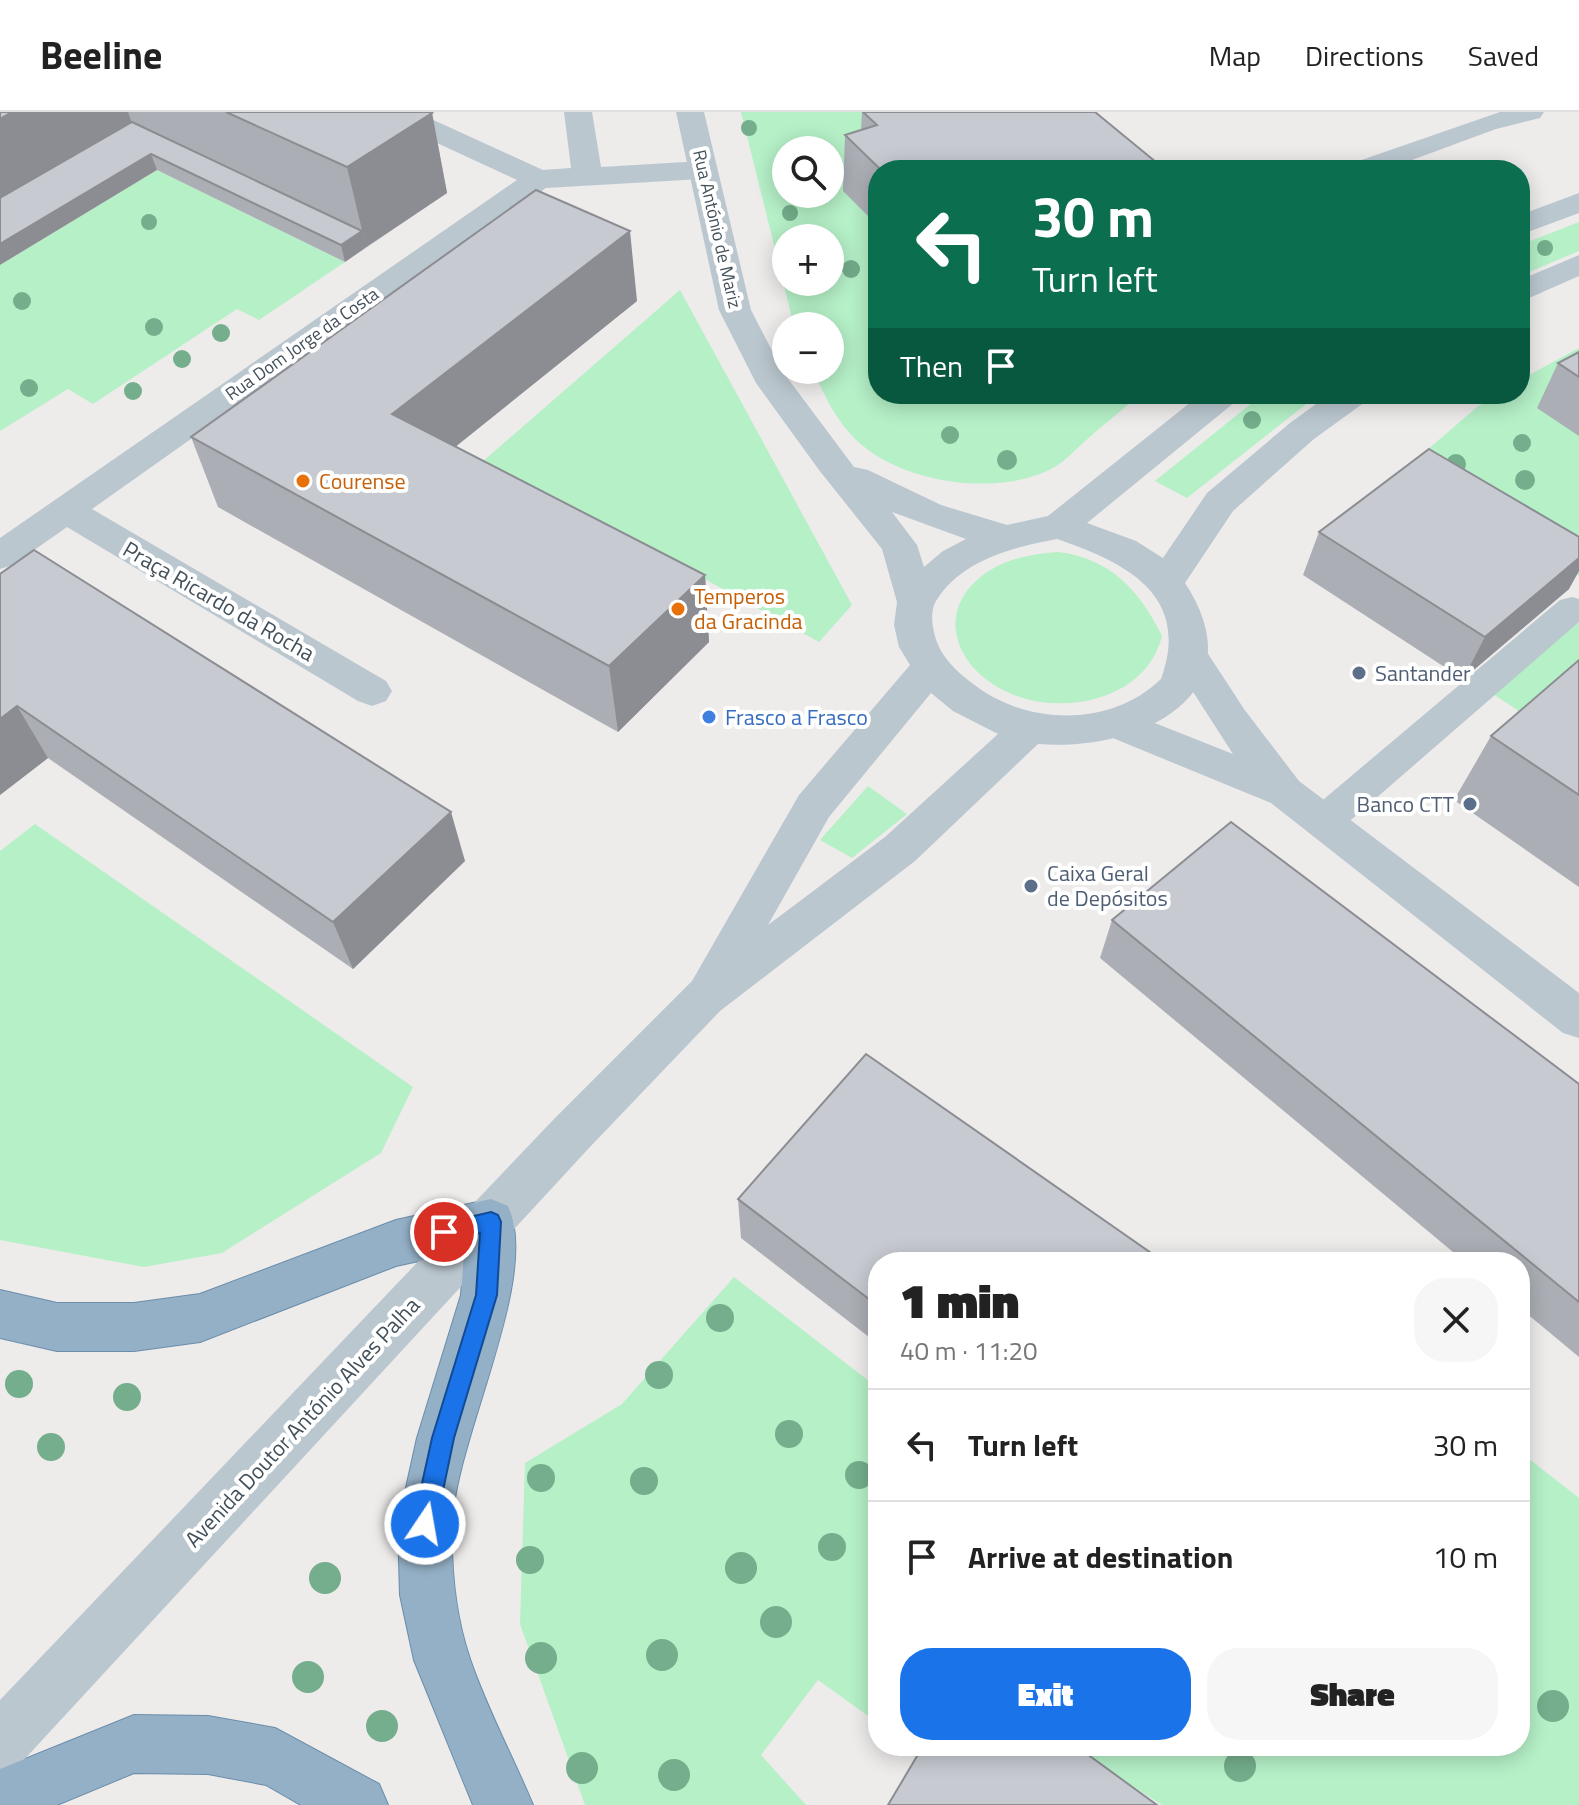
<!DOCTYPE html>
<html lang="en">
<head>
<meta charset="utf-8">
<style>
  body { margin:0; font-family:"Titillium Web",sans-serif; background:#f6f6f6; color:#222; height:100vh; display:flex; flex-direction:column; font-size:30px; white-space:nowrap }
  * { box-sizing:border-box; margin:0 }
  p { font-size:26px; color:#767676 }
  .icon { flex:none; width:44px; height:44px; fill:none; stroke:currentColor; stroke-width:2; stroke-linecap:round; stroke-linejoin:round }
  .map { position:relative; flex:1; overflow:hidden }
  .details { position:absolute; left:868px; top:1140px; width:662px; height:504px; display:flex; flex-direction:column; background:#fff; border-radius:32px; box-shadow:0 4px 20px #0003 }
  .details>* { flex:none }
  .hud { position:absolute; left:868px; top:48px; width:662px; height:244px; border-radius:32px; box-shadow:0 4px 20px #0003; background:#0b6e4f; color:#fff; overflow:hidden }
  .controls { position:absolute; left:772px; top:24px; display:grid; gap:16px }
  .controls a { display:grid; place-items:center; width:72px; height:72px; border-radius:50%; background:#fff; box-shadow:0 4px 20px #0003; font-size:40px }
  .pin { position:absolute; display:grid; place-items:center; width:68px; height:68px; color:#fff; margin:-34px; border:4px solid #fff; border-radius:50%; box-shadow:0 2px 8px #0007 }
  .me { position:absolute; width:88px; margin:-44px; rotate:12deg; stroke-linejoin:round; filter:drop-shadow(0 0 6px #0008) }
  .turn { display:flex; align-items:center; gap:28px; height:168px; padding:0 32px; font-size:36px }
  .turn .icon { width:104px; height:104px; stroke-width:2.5 }
  .turn b { display:block; font-size:56px; line-height:68px }
  .then { display:flex; align-items:center; height:76px; padding:0 32px; background:#0003; gap:16px; font-size:30px }
  .round { display:grid; place-items:center; flex:none; width:84px; height:84px; border-radius:32px; background:#f6f6f6 }
  .headline { display:flex; align-items:center; justify-content:space-between; height:136px; padding:0 32px }
  h1 { font-size:48px; font-weight:800; line-height:60px }
  .cta { display:flex; gap:16px; margin-top:auto; padding:16px 32px }
  .cta a { flex:1; height:92px; border-radius:32px; background:#1a73e8; color:#fff; font-size:32px; font-weight:800; line-height:92px; text-align:center }
  .cta a+a { background:#f6f6f6; color:#222 }
  ul { padding:0; list-style:none }
  li { display:flex; align-items:center; gap:24px; height:112px; padding:0 32px; border-top:2px solid #e0e0e0 }
  li div { flex:1 }
  li b { display:block; font-size:30px }
  li em { font-style:normal }
  header { display:flex; align-items:center; gap:48px; box-sizing:border-box; height:112px; padding:0 40px; background:#fff; border-bottom:2px solid #e0e0e0 }
  header strong { font-size:38px }
  nav { display:flex; gap:44px; margin-inline-start:auto; font-size:28px }
  .map>svg:first-child { display:block }
  .green { fill:#b5f0c7; fill-rule:evenodd }
  .lines { fill:none; stroke-linecap:round; stroke-linejoin:round }
  .trunk-casing { stroke:#6a8daa; stroke-width:2 }
  .service { fill:#bbc7cf; fill-rule:evenodd }
  .minor { fill:#bbc7cf; fill-rule:evenodd }
  .tertiary { fill:#bbc7cf; fill-rule:evenodd }
  .trunk { fill:#94b0c6; fill-rule:evenodd }
  .tree { fill:#74ae8c }
  .wall { fill:#abaeb4 }
  .shaded-wall { fill:#8b8d92 }
  .building { fill:#c7cad1; stroke:#8b8d92; stroke-width:2 }
  .route { fill:#1a73e8; stroke:#114b97; stroke-width:2 }
  .food-dot { fill:#e8710a; stroke:#fff; stroke-width:3 }
  .service-dot { fill:#5c6f8a; stroke:#fff; stroke-width:3 }
  .shop-dot { fill:#3f7fe0; stroke:#fff; stroke-width:3 }
  .labels { text-anchor:middle; stroke-width:8; stroke-linejoin:round; paint-order:stroke }
  .far-street-label { font-size:18px; fill:#435059; stroke:#fff }
  .food-label { font-size:22px; fill:#c56008; stroke:#fff; text-anchor:start }
  .street-label { font-size:22px; fill:#435059; stroke:#fff }
  .service-label { font-size:22px; fill:#4e5e75; stroke:#fff; text-anchor:start }
  .shop-label { font-size:22px; fill:#366cbe; stroke:#fff; text-anchor:start }
</style>
</head>
<body>
<header>
<strong>Beeline</strong>
<nav><a>Map</a><a>Directions</a><a>Saved</a></nav>
</header>
<div class="map">
<svg width="1579" height="1693" viewBox="0 0 1579 1693">
  <rect width="100%" height="100%" fill="#eeebeb"/>
  <path class="green" d="M 741,0 L 997,0 L 860,54 L 844,79 L 878,114 L 878,282 L 962,285 L 1141,282 C 1122,298 1103,313 1084,330 C 1074,339 1063,351 1051,357 C 998,384 909,372 863,334 C 838,313 826,287 813,258 L 830,258 L 830,214 L 794,214 ZM 786,38 L 830,38 L 830,82 L 786,82 ZM 786,126 L 830,126 L 830,170 L 786,170 Z
    M 157,58 L 345,150 L 259,208 L 237,197 L 93,292 L 68,277 L 0,319 L 0,153 Z
    M 1579,110 L 1579,139 L 1520,164 L 1520,133 Z
    M 680,178 L 852,493 L 819,530 L 556,385 L 481,351 Z
    M 1579,236 L 1579,464 L 1404,358 L 1477,295 L 1498,282 L 1520,282 L 1520,268 Z
    M 1263,282 L 1319,282 L 1187,386 L 1155,369 Z
    M 1059,440 C 1111,447 1140,479 1162,524 C 1146,589 1060,606 1005,579 C 963,559 938,513 970,475 C 993,449 1026,442 1059,440 Z
    M 1579,510 L 1579,639 L 1493,582 Z
    M 868,674 L 907,702 L 852,746 L 820,728 Z
    M 35,712 L 413,975 L 381,1041 L 222,1141 L 144,1155 L 0,1128 L 0,739 Z
    M 734,1165 L 878,1276 L 878,1597 L 871,1606 L 818,1568 L 761,1643 L 806,1693 L 585,1693 L 520,1512 L 525,1351 L 622,1292 Z
    M 1520,1340 L 1579,1386 L 1579,1693 L 1162,1693 L 1070,1634 L 1520,1634 Z"/>
  <g class="lines">
    <defs>
      <path id="trunk" d="M 491,1087 L 508,1094 C 541,1167 454,1328 452,1414 C 451,1458 456,1506 470,1547 C 487,1597 513,1645 533,1693 L 473,1693 L 414,1548 L 400,1483 L 398,1412 L 417,1326 L 461,1183 L 464,1139 L 396,1154 L 200,1230 L 134,1239 L 57,1239 L 0,1226 L 0,1178 L 57,1191 L 134,1191 L 200,1182 L 396,1108 Z
        M 134,1603 L 208,1604 L 275,1616 L 379,1672 L 388,1693 L 301,1693 L 266,1673 L 208,1662 L 134,1661 L 57,1693 L 0,1693 L 0,1657 Z"/>
    </defs>
    <use href="#trunk" class="trunk-casing"/>
    <path class="service" d="M 1500,0 L 1544,0 L 1540,6 L 1496,17 L 1385,58 L 1346,58 L 1350,52 Z
      M 1572,485 L 1579,487 L 1579,510 L 1337,720 L 1324,724 L 1311,720 L 1305,709 L 1311,698 L 1560,488 Z"/>
    <path class="minor" d="M 379,0 L 416,0 L 543,58 L 571,56 L 564,0 L 592,0 L 601,55 L 702,49 L 713,52 L 717,58 L 713,64 L 702,67 L 546,76 L 92,397 L 386,569 L 392,579 L 386,589 L 372,594 L 358,589 L 67,415 L 13,453 L 0,457 L 0,426 L 517,68 L 383,6 Z
      M 1187,527 L 1201,531 L 1244,597 L 1299,669 L 1579,881 L 1579,926 L 1563,921 L 1271,691 L 1103,622 L 1097,611 L 1103,600 L 1117,596 L 1233,642 L 1168,541 L 1173,531 Z"/>
    <path class="tertiary" d="M 676,0 L 704,0 L 751,198 L 783,260 L 854,355 L 868,358 L 941,393 L 1007,413 L 1048,404 L 1201,282 L 1240,282 L 1235,290 L 1087,411 L 1136,429 L 1163,446 L 1207,381 L 1290,311 L 1330,282 L 1370,282 L 1365,290 L 1314,327 L 1233,399 L 1185,471 C 1260,585 1136,640 1038,632 L 915,749 L 720,899 L 589,1036 L 21,1651 L 0,1659 L 0,1588 L 555,1006 L 692,869 L 799,683 L 910,553 L 899,535 L 894,513 L 897,490 L 882,437 L 819,358 L 756,271 L 719,198 ZM 892,400 L 966,427 L 943,439 L 924,455 L 917,433 ZM 1057,427 C 1124,450 1192,482 1161,567 C 1110,616 1026,614 972,571 C 956,559 940,544 935,524 C 932,514 930,498 936,489 C 961,448 1014,435 1057,427 ZM 931,581 L 953,599 L 998,622 L 885,725 L 768,813 L 829,705 Z
      M 1579,81 L 1579,101 L 1520,123 L 1520,103 Z
      M 1579,143 L 1579,164 L 1520,190 L 1520,168 Z"/>
    <use href="#trunk" class="trunk"/>
  </g>
  <g class="tree">
    <circle cx="749" cy="16" r="8"/>
    <circle cx="790" cy="101" r="8"/>
    <circle cx="149" cy="110" r="8"/>
    <circle cx="1545" cy="136" r="8"/>
    <circle cx="851" cy="157" r="9"/>
    <circle cx="22" cy="189" r="9"/>
    <circle cx="154" cy="215" r="9"/>
    <circle cx="221" cy="221" r="9"/>
    <circle cx="182" cy="247" r="9"/>
    <circle cx="29" cy="276" r="9"/>
    <circle cx="133" cy="279" r="9"/>
    <circle cx="1252" cy="308" r="9"/>
    <circle cx="950" cy="323" r="9"/>
    <circle cx="1522" cy="331" r="9"/>
    <circle cx="1007" cy="348" r="10"/>
    <circle cx="1456" cy="352" r="10"/>
    <circle cx="1525" cy="368" r="10"/>
    <circle cx="720" cy="1206" r="14"/>
    <circle cx="659" cy="1263" r="14"/>
    <circle cx="19" cy="1272" r="14"/>
    <circle cx="127" cy="1285" r="14"/>
    <circle cx="789" cy="1322" r="14"/>
    <circle cx="51" cy="1335" r="14"/>
    <circle cx="859" cy="1363" r="14"/>
    <circle cx="541" cy="1366" r="14"/>
    <circle cx="644" cy="1369" r="14"/>
    <circle cx="832" cy="1435" r="14"/>
    <circle cx="530" cy="1448" r="14"/>
    <circle cx="741" cy="1456" r="16"/>
    <circle cx="325" cy="1466" r="16"/>
    <circle cx="776" cy="1510" r="16"/>
    <circle cx="662" cy="1543" r="16"/>
    <circle cx="541" cy="1546" r="16"/>
    <circle cx="308" cy="1565" r="16"/>
    <circle cx="1553" cy="1594" r="16"/>
    <circle cx="382" cy="1614" r="16"/>
    <circle cx="1240" cy="1654" r="16"/>
    <circle cx="582" cy="1656" r="16"/>
    <circle cx="674" cy="1663" r="16"/>
  </g>
  <path class="wall" d="M 0,0 L 429,0 L 432,1 L 447,81 L 345,150 L 157,58 Z
    M 862,0 L 1161,58 L 878,58 L 878,114 L 843,79 L 845,23 L 861,18 Z
    M 637,189 L 455,335 L 705,463 L 709,530 L 618,620 L 218,395 L 191,325 Z
    M 1579,240 L 1579,324 L 1537,296 L 1558,251 Z
    M 1319,420 L 1569,477 L 1463,567 L 1303,463 Z
    M 0,462 L 465,749 L 353,857 L 48,646 L 0,683 Z
    M 1579,548 L 1579,775 L 1454,688 L 1491,624 Z
    M 1112,808 L 1579,972 L 1579,1245 L 1520,1196 L 1520,1150 L 1465,1150 L 1100,846 Z
    M 738,1087 L 878,1150 L 878,1232 L 741,1126 Z"/>
  <path class="shaded-wall" d="M 12,0 L 128,0 L 137,26 L 0,106 L 0,7 Z
    M 432,1 L 447,81 L 366,135 L 347,55 Z
    M 151,42 L 157,58 L 0,153 L 0,132 Z
    M 362,119 L 366,135 L 345,150 L 341,133 Z
    M 630,119 L 637,189 L 409,372 L 392,302 Z
    M 1579,446 L 1579,459 L 1569,477 L 1463,567 L 1485,525 Z
    M 705,463 L 709,530 L 618,620 L 609,554 Z
    M 17,594 L 48,646 L 0,683 L 0,607 Z
    M 451,700 L 465,749 L 353,857 L 333,810 Z"/>
  <path class="building" d="M 0,0 L 12,0 L 0,7 Z
    M 226,0 L 429,0 L 432,1 L 347,55 Z
    M 863,0 L 1095,0 L 1162,55 L 1152,58 L 881,58 L 845,23 L 877,13 Z
    M 132,10 L 362,119 L 341,133 L 151,42 L 0,132 L 0,86 Z
    M 536,78 L 630,119 L 392,302 L 705,463 L 609,554 L 191,325 Z
    M 1579,240 L 1579,265 L 1558,251 Z
    M 1429,337 L 1579,425 L 1579,446 L 1485,525 L 1319,420 Z
    M 34,438 L 451,700 L 333,810 L 17,594 L 0,607 L 0,462 Z
    M 1579,548 L 1579,683 L 1491,624 Z
    M 1231,710 L 1579,972 L 1579,1190 L 1112,808 Z
    M 866,942 L 1164,1150 L 878,1150 L 878,1194 L 738,1087 Z
    M 923,1634 L 1076,1634 L 1157,1693 L 888,1693 Z"/>
  <path class="route" d="M 491,1100 L 498,1103 L 501,1110 L 497,1183 L 454,1326 L 436,1412 L 433,1420 L 425,1424 L 417,1420 L 413,1412 L 432,1326 L 476,1183 L 480,1121 L 444,1130 L 436,1127 L 433,1120 L 436,1114 L 444,1111 Z"/>
  <g class="food-dot">
    <circle cx="303" cy="369" r="8"/>
    <circle cx="678" cy="497" r="8"/>
  </g>
  <g class="service-dot">
    <circle cx="1359" cy="561" r="8"/>
    <circle cx="1470" cy="692" r="8"/>
    <circle cx="1031" cy="774" r="8"/>
  </g>
  <circle class="shop-dot" cx="709" cy="605" r="8"/>
  <g class="labels">
    <g class="far-street-label">
      <text transform="translate(717 117) rotate(77)" y="6">Rua António de Mariz</text>
      <text transform="translate(302 232) rotate(-35)" y="6">Rua Dom Jorge da Costa</text>
    </g>
    <g class="food-label">
      <text x="319" y="377">Courense</text>
      <text x="694" y="492">Temperos<tspan x="694" dy="25">da Gracinda</tspan></text>
    </g>
    <g class="street-label">
      <text transform="translate(219 489) rotate(30)" y="8">Praça Ricardo da Rocha</text>
      <text transform="translate(302 1310) rotate(-47)" y="8">Avenida Doutor António Alves Palha</text>
    </g>
    <g class="service-label">
      <text x="1375" y="569">Santander</text>
      <text x="1454" y="700" text-anchor="end">Banco CTT</text>
      <text x="1047" y="769">Caixa Geral<tspan x="1047" dy="25">de Depósitos</tspan></text>
    </g>
    <g class="shop-label">
      <text x="725" y="613">Frasco a Frasco</text>
    </g>
  </g>
</svg>
<div class="controls">
<a><svg class="icon" aria-label="search" viewBox="0 0 24 24"><circle cx="10" cy="10" r="6"/><path d="M15 15l6 6"/></svg></a>
<a>+</a>
<a>−</a>
</div>
<div class="pin" style="left:444px;top:1120px;background:#d93025"><svg class="icon" aria-label="arrive" viewBox="0 0 24 24"><path d="M6 21V4h12l-3 4 3 4H6"/></svg></div>
<svg class="me" style="left:425px;top:1412px" viewBox="-20 -20 40 40"><circle r="17" fill="#1a73e8" stroke="#fff" stroke-width="3"/><path d="M0-11L8 9 0 5-8 9z" fill="#fff"/></svg>
<div class="hud">
<div class="turn"><svg class="icon" aria-label="left" viewBox="0 0 24 24"><path d="M17 20v-9H6M10 6l-5 5 5 5"/></svg><div><b>30 m</b>Turn left</div></div>
<div class="then">Then<svg class="icon" aria-label="arrive" viewBox="0 0 24 24"><path d="M6 21V4h12l-3 4 3 4H6"/></svg></div>
</div>
<section class="details">
<div class="headline"><div><h1>1 min</h1><p>40 m · 11:20</p></div><a class="round"><svg class="icon" aria-label="close" viewBox="0 0 24 24"><path d="M6 6l12 12M18 6L6 18"/></svg></a></div>
<ul>
<li><svg class="icon" aria-label="left" viewBox="0 0 24 24"><path d="M17 20v-9H6M10 6l-5 5 5 5"/></svg><div><b>Turn left</b></div><em>30 m</em></li>
<li><svg class="icon" aria-label="arrive" viewBox="0 0 24 24"><path d="M6 21V4h12l-3 4 3 4H6"/></svg><div><b>Arrive at destination</b></div><em>10 m</em></li>
</ul>
<div class="cta"><a>Exit</a><a>Share</a></div>
</section>
</div>
</body>
</html>
